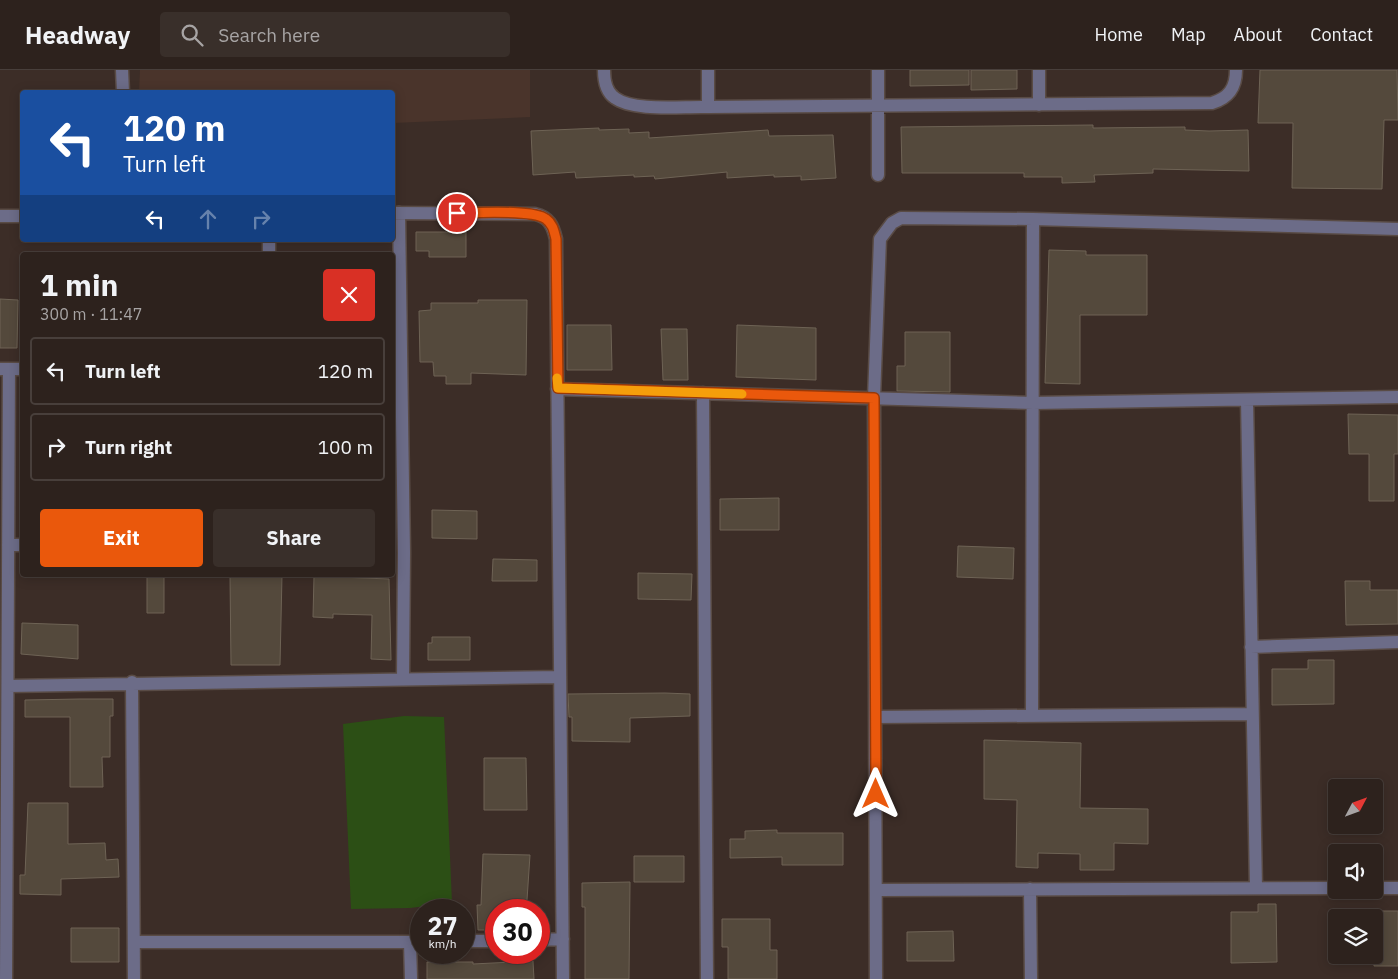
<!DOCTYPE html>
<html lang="en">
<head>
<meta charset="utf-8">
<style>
  body { margin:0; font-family:"IBM Plex Sans",sans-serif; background:#392f2a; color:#f1f3f6; height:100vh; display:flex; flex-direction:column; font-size:19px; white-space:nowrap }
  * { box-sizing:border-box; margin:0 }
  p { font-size:16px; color:#a7a4a4 }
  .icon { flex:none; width:28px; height:28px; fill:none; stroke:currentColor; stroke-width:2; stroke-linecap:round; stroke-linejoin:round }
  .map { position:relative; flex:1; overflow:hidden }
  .panel { position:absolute; left:20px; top:182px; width:375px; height:325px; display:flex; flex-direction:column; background:#2d221d; border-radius:5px; box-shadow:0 2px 12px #0003,0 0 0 1px #483f3b }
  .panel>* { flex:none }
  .hud { position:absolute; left:20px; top:20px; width:375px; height:152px; border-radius:5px; box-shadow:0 2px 12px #0003,0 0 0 1px #483f3b; background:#1a4fa0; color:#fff; overflow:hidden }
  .needle { width:32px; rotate:49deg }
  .fabs { position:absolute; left:1328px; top:709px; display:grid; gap:10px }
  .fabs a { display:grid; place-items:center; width:55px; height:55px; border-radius:5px; background:#2d221d; box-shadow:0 2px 12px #0003,0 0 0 1px #483f3b; font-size:25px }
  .speed { position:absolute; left:410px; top:829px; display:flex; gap:10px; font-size:25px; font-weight:700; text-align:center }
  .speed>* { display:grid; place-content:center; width:65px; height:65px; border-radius:50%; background:#2d221d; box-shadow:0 2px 12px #0003,0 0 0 1px #483f3b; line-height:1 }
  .speed small { font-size:12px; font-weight:400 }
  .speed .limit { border:8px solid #d22; background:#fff; color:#111 }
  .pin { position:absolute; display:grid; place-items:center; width:42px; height:42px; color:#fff; margin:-21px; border:2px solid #fff; border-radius:50%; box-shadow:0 1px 5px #0007 }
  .me { position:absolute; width:55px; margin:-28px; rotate:0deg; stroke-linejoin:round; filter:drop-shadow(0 0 4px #0008) }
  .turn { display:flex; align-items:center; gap:18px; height:105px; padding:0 20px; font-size:22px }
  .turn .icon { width:65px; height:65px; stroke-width:2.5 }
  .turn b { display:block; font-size:35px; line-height:42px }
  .lanes { display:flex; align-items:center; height:48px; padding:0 20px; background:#0003; justify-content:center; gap:25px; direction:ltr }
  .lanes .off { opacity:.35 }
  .round { display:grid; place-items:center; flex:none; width:52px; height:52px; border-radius:5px; background:#392f2a }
  .headline { display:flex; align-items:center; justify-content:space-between; height:85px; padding:0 20px }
  h1 { font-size:30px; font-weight:700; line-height:38px }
  .cta { display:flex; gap:10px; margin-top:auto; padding:10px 20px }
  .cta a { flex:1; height:58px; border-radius:5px; background:#ea580c; color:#fff; font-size:20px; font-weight:700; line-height:58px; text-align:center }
  .cta a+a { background:#392f2a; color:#f1f3f6 }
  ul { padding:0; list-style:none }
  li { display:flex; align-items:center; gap:15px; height:68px; margin:0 10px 8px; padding:0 10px; border:2px solid #483f3b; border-radius:5px }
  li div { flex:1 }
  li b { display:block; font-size:19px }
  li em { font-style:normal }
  header { display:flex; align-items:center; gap:30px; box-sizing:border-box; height:70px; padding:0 25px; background:#2d221d; border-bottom:1px solid #483f3b }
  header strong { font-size:24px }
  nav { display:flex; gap:28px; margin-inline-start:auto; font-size:18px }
  .search { width:350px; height:45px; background:#392f2a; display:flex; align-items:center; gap:12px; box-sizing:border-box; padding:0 18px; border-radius:5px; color:#a7a4a4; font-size:19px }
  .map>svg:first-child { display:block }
  .built { fill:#4a342b }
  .green { fill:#2c4f15 }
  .building { fill:#54493c; stroke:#6e6355 }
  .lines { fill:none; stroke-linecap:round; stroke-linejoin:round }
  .minor-casing { stroke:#594b45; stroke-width:15 }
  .minor { stroke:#6c6c88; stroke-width:12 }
  .route-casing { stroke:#983908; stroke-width:12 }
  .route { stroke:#ea580c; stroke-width:9 }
  .slow { stroke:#f59e0b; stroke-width:9 }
</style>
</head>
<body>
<header>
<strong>Headway</strong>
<div class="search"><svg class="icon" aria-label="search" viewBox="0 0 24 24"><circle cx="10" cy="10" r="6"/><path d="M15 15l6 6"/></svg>Search here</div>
<nav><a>Home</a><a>Map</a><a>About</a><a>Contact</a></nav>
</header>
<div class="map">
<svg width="1398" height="909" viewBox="0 0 1398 909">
  <rect width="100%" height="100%" fill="#3c2d27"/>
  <path class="built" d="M 140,0 L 530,0 L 530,47 L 393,53 L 392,22 L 139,22 Z"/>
  <path class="green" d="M 404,646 L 444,647 L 452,833 L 410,838 L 351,839 L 343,654 Z"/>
  <path class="building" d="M 910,0 L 969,0 L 969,15 L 910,16 Z
    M 971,0 L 1017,0 L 1017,19 L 971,20 Z
    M 1260,0 L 1397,0 L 1398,50 L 1384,50 L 1382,119 L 1292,118 L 1293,53 L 1258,53 Z
    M 1093,55 L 1093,58 L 1185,57 L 1185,60 L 1209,61 L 1248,60 L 1249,101 L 1153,99 L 1153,103 L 1094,105 L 1095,112 L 1062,113 L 1062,107 L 1024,107 L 1024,103 L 902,103 L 901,57 Z
    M 599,58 L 599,60 L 629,59 L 629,63 L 649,62 L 649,68 L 768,60 L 769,66 L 833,65 L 836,108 L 801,110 L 801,106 L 774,107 L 774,105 L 727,108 L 727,102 L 655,109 L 654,106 L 634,107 L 634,105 L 576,108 L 575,102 L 533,105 L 531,61 Z
    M 416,162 L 466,162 L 466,187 L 429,187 L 429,181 L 416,181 Z
    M 1049,180 L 1086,181 L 1086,185 L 1147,185 L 1147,245 L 1080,245 L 1080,314 L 1045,313 Z
    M 0,229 L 18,230 L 17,278 L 0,278 Z
    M 478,230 L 527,230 L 526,305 L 471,303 L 471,314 L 446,314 L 446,306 L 434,306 L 433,292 L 420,292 L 419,241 L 431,240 L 431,233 L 478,233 Z
    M 567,255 L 611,255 L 612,300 L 567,300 Z
    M 737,255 L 816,258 L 816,310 L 736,307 Z
    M 661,259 L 687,259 L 688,310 L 663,310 Z
    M 905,262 L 950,262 L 950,322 L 897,321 L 897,296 L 905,296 Z
    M 1348,344 L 1398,345 L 1398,384 L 1394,384 L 1394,431 L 1369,431 L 1369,384 L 1349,384 Z
    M 779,428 L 779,460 L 720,460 L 720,429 Z
    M 432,440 L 477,441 L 477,469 L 432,468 Z
    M 958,476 L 1014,478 L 1013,509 L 957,507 Z
    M 493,489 L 537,490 L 537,511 L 492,511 Z
    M 638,503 L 692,504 L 691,530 L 638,529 Z
    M 282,505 L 280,595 L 231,595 L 230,506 Z
    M 314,506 L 389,509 L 391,590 L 371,589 L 372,545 L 333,544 L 333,548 L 313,547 Z
    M 147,507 L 164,507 L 164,543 L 147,543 Z
    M 1345,511 L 1370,511 L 1370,520 L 1398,520 L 1398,554 L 1346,555 Z
    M 22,553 L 78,555 L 78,589 L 21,584 Z
    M 432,567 L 470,567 L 470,590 L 428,590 L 428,573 L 432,573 Z
    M 1308,590 L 1334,590 L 1334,634 L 1272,635 L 1272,599 L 1308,599 Z
    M 665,623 L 690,624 L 690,646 L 630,648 L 630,672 L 572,671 L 572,647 L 569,647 L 568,624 Z
    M 80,629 L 113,629 L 113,646 L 110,646 L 110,687 L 102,687 L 103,717 L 70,717 L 70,647 L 25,647 L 25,630 Z
    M 984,670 L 1081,673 L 1080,738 L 1148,739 L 1148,774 L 1114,773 L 1114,800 L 1080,800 L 1080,784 L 1038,783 L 1038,798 L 1016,797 L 1017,730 L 984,729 Z
    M 484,688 L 526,688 L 527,740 L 484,740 Z
    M 28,733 L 68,733 L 68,774 L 105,773 L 106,790 L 118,789 L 119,807 L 61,809 L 61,825 L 20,824 L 20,805 L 25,805 Z
    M 777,760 L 777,763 L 843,763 L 843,795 L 782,795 L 782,787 L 730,788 L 730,769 L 745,769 L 745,761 Z
    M 483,784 L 530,785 L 527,830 L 519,831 L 519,840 L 496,840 L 496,860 L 478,860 L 477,835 L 481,835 Z
    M 634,786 L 684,786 L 684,812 L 634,812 Z
    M 630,812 L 629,909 L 585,909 L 585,837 L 582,837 L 582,813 Z
    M 1258,834 L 1276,834 L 1277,892 L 1231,893 L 1231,842 L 1258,842 Z
    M 1376,841 L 1398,841 L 1398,896 L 1374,896 Z
    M 722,849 L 770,849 L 770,880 L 777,880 L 777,909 L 728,909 L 728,877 L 722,877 Z
    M 71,858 L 119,858 L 119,892 L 71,892 Z
    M 953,861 L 954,891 L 907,891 L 907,862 Z
    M 533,891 L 534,909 L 427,909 L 427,892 L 473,892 L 473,894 Z"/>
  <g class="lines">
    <defs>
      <path id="minor" d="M 122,0 L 123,22
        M 604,0 C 604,10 606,22 615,28 C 634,42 683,36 708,37 L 1212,33 C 1229,28 1236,18 1236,0
        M 708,0 L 708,37
        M 1039,35 L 1039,0
        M 878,105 L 878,0
        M 392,143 L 535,144 C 549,147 553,156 556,169 L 563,909
        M 399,143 L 404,483 L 403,609
        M 0,146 L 22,146
        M 269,170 L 269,185
        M 0,299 L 22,299
        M 557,319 L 1033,333 L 1398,327
        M 703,323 L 707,909
        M 1247,330 L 1256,818
        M 8,475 L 22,475
        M 1251,577 L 1398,572
        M 132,612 L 134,909
        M 8,616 L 560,607
        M 1032,644 L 1033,149
        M 876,647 L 1252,644
        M 1374,818 L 1398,818
        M 1030,819 L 1031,909
        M 877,820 L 1336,818
        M 539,870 L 563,869
        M 464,871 L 496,871
        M 134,872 L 421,872
        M 410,872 L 411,909
        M 6,909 L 9,299
        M 876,909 L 874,328 L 880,169 L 892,153 L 901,148 L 1033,149 L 1398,159"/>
    </defs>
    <use href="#minor" class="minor-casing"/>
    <use href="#minor" class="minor"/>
  </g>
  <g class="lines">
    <defs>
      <path id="route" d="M 457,143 C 475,143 533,139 546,149 C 553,154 554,161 556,169 L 558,318 L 874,328 L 876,724"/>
    </defs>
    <use href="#route" class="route-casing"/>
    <use href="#route" class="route"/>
    <path class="slow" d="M 557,308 L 558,318 L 742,324"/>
  </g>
</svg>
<div class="fabs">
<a><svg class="needle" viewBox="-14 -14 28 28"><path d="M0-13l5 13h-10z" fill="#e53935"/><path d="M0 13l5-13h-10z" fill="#a7a4a4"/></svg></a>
<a><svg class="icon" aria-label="sound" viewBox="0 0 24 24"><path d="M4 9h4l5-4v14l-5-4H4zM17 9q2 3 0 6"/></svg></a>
<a><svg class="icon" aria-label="layers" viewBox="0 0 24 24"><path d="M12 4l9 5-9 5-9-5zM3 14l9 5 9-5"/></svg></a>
</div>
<div class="speed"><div>27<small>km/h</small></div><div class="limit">30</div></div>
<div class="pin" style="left:457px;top:143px;background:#d93025"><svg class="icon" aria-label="arrive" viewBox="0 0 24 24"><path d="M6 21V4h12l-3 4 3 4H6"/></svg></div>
<svg class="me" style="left:876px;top:724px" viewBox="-20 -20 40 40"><path d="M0-17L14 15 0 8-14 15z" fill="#ea580c" stroke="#fff" stroke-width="4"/></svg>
<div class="hud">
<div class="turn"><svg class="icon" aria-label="left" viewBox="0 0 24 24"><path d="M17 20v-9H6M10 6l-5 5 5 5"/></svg><div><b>120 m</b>Turn left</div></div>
<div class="lanes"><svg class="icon" aria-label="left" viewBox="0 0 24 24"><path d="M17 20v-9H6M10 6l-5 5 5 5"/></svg><svg class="icon off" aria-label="ahead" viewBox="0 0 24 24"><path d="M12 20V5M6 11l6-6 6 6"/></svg><svg class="icon off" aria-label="right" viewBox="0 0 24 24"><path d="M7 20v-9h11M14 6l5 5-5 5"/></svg></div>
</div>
<section class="panel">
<div class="headline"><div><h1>1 min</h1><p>300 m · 11:47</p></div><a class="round" style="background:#d93025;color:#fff"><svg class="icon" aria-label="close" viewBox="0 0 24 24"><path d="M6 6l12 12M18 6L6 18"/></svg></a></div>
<ul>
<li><svg class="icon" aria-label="left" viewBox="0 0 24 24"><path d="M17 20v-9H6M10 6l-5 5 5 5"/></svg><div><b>Turn left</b></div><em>120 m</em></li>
<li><svg class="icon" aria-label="right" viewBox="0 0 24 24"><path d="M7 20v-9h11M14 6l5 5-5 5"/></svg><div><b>Turn right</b></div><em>100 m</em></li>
</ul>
<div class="cta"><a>Exit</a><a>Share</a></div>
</section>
</div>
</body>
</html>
